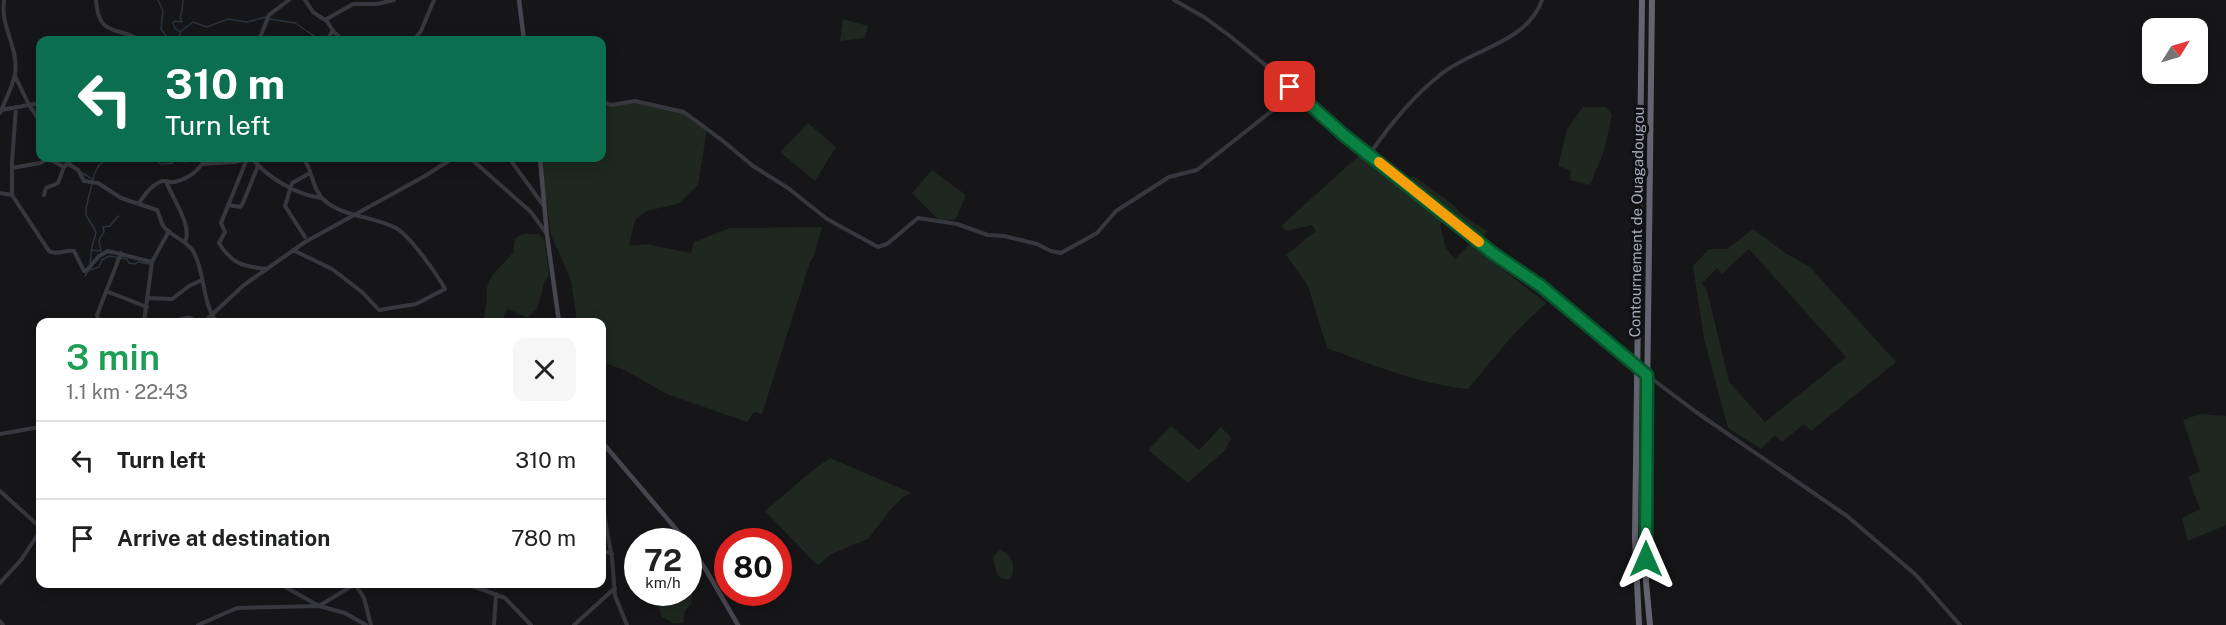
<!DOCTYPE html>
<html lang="en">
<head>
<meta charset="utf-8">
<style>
  body { margin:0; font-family:"Public Sans",sans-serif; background:#f6f6f6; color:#202124; height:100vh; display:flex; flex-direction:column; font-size:22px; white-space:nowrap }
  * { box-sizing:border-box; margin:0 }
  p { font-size:20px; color:#757577 }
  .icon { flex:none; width:33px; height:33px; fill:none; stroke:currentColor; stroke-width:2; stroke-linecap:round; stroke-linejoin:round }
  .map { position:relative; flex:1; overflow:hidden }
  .drawer { position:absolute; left:36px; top:318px; width:570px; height:270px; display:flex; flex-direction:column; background:#fff; border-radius:12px; box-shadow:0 3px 15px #0003 }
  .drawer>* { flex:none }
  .hud { position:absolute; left:36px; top:36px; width:570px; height:126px; border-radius:12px; box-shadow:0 3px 15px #0003; background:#0b6e4f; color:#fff; overflow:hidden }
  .needle { width:39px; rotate:53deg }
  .tools { position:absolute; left:2142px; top:18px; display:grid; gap:12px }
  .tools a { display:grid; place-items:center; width:66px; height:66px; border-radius:12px; background:#fff; box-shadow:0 3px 15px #0003; font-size:30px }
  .speed { position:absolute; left:624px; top:528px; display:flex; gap:12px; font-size:30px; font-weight:700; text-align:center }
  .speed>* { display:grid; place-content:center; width:78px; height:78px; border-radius:50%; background:#fff; box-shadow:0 3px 15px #0003; line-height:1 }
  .speed small { font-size:15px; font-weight:400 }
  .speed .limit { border:9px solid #d22; background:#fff; color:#111 }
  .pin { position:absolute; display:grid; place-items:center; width:51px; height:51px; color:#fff; margin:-26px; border-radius:12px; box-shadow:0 3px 9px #0006 }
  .me { position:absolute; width:66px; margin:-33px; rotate:0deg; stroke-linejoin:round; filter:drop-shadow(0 0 4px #0008) }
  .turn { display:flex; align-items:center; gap:21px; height:126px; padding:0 30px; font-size:27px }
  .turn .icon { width:78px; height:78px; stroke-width:2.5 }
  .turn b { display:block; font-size:42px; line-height:51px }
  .round { display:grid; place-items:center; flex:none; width:63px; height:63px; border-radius:12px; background:#f6f6f6 }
  .summary { display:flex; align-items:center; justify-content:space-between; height:102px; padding:0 30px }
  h1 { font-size:36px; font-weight:600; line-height:45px; color:#1e9e55 }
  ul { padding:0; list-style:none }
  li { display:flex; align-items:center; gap:18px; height:78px; padding:0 30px; border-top:2px solid #e0e0e0 }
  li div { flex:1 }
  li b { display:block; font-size:22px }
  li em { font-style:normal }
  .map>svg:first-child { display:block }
  .green { fill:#1e2720; fill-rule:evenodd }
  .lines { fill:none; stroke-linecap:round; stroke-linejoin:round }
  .stream { stroke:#2b333d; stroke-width:1.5 }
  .street { stroke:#37373e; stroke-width:4 }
  .secondary { stroke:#45464e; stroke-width:4.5 }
  .highway { stroke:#63646f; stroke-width:6 }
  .route-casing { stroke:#07532c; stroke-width:15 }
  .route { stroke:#0b8043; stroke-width:10 }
  .slow { stroke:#f59e0b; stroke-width:10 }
  .labels { text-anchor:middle; stroke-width:6; stroke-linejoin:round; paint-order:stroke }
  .street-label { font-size:15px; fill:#a7aab9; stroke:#111113 }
</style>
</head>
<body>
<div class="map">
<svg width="2226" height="625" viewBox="0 0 2226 625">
  <rect width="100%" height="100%" fill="#161618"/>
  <path class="green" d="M 843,19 L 868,26 L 865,38 L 840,41 Z
    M 635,102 L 683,112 L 707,130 L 698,185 L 678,204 L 646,211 L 635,220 L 629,246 L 647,244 L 691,253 L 694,242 L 730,228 L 822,227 L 814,256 L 810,262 L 762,414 L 754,412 L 747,422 L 667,394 L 624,370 L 602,362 L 602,322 L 577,322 L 571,280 L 551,235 L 540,158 L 602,158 L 602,103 L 612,105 Z
    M 1583,107 L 1606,107 L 1612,115 L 1604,151 L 1590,185 L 1570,180 L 1571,171 L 1558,166 L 1567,129 Z
    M 808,123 L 836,147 L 815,181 L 780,152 Z
    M 1364,151 L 1407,184 L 1413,176 L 1450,202 L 1464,216 L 1487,231 L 1479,242 L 1446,216 L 1440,225 L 1446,248 L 1455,259 L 1470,244 L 1546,303 L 1513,335 L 1468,389 C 1419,384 1373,365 1327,348 L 1308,286 L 1286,255 L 1316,231 L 1312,225 L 1286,231 L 1281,226 Z
    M 932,170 L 966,195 L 955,220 L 938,219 L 912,193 Z
    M 1753,229 L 1785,253 L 1809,266 L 1896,362 L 1811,431 L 1804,424 L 1782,442 L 1775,435 L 1761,449 L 1728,428 L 1704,339 L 1693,266 L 1709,249 L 1727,249 ZM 1749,249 L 1846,357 L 1765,422 L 1729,382 L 1707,290 L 1702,283 L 1717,268 L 1722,274 Z
    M 524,234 L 539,234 L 545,242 L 549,275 L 544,283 L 538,307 L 527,318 L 508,309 L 505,312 L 503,322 L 483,322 L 487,300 L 487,287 L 490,279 L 496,271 L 514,252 C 514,242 513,237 524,234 Z
    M 2200,414 L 2226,416 L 2226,525 L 2188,541 L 2182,518 L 2200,509 L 2188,477 L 2200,471 L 2183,420 Z
    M 1171,426 L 1199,450 L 1221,427 L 1231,438 L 1225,450 L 1188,483 L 1148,450 Z
    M 830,458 L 912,493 L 903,497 L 892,508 L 868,539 L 831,554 L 819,565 L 815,563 L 765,511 L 813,470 Z
    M 1000,549 C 1013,555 1016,567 1011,579 C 995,581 996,570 993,557 Z
    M 689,585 L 692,587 L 691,604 L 685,611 L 683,623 L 673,623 L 662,617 L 653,593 L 688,592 Z"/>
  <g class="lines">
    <path class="stream" d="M 158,0 L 163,11 L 161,29 L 169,40
      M 270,19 L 295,23 L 320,40
      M 180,32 L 175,28 L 173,23 L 175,21 L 182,22 L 180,17 L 182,11 L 183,0
      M 178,40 L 181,31 L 193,22 L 207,27 L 228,19 L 247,22 L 266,17
      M 153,158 L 161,164 L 173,163
      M 169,158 L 174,158
      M 175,158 L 186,162 L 192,158 L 217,161
      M 81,172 L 92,179
      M 91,250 L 101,251 L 99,240 L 104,232 L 103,227 L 110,226 L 118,216
      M 90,263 L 92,247 L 96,232 L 86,215 L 86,208 L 94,175 L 99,165 L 108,158
      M 90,270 L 99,267 L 102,260 L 109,256 L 127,259 L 129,263 L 135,264 L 138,262 L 149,264
      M 85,276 L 90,268"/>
    <path class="street" d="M 96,0 C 98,38 119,26 139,40
      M 305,0 L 313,12 L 325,20 L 353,4 L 377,4 L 394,0
      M 1174,0 L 1204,17 L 1230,36 L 1297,91 L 1345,136 L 1494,254 L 1541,287 L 1647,375 L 1696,412 L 1847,516 L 1916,575 L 1960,625
      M 326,20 L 334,32 L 343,40
      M 259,40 L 269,15 L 289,0
      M 328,40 L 332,31
      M 414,40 L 421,31 L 434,0
      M 15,76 L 29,105 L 40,103
      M 602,102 L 611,105 L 635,101 L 684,112 L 723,141 L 753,166 L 788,188 L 827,219 L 878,247 L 887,244 L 918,218 L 957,224 L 988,235 L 1004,236 L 1037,244 L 1051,251 L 1061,253 L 1097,233 L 1116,211 L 1169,177 L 1197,170 L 1297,91
      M 16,107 L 12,162 L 12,195 L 49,251 C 58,256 65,249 74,251 L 84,271 L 87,270 L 99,256 L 108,251 L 152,262
      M 1,110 L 29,105 L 40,121
      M 0,113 C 5,101 13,86 15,74 C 19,47 0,27 4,1
      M 1369,155 C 1389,126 1412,97 1440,75 C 1473,48 1526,44 1542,0
      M 67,158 L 70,165 L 78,170 L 84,181 L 98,183 L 121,198 L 157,210 C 160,215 160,222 164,227 C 172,237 186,240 193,251 C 206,273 201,302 217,322
      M 470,158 L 531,212 L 546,233
      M 509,158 L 543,205
      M 49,159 L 64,167
      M 247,159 L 221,223 L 225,232 L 219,243 C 232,264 242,266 266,269
      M 12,168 L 40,163 L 50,158
      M 166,181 C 172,198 193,226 185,242
      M 0,193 L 12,195
      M 44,195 L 46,188 L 58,183 L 64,167 L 68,163
      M 139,203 C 145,195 150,186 160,182 C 165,179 168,183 174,182 C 185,180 196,173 202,164 L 235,162 L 252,158 C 266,177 297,195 321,198
      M 228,205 L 240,207 L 243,203 L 258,166
      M 305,237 L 285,206 L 292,183 L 310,173
      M 293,250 L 332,269 L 362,292 L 379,310 L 416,304 L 445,289 C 437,274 410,236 396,228 C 374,216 341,217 323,199 C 311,187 313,170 303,158
      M 106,291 L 147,307
      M 148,298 L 172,299 L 189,286 L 202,280
      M 99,322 L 97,315 L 121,253
      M 144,322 L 152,262 L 169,231
      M 173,322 C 183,318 190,315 198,322
      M 204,322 L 244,285 L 305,242 L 425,176 L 453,158
      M 0,434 L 40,427
      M 0,491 L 40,527
      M 602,503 L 612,558 L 615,596 L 627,625
      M 602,550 L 612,554
      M 0,583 L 21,560 L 40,531
      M 280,584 L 319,606 L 345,613 L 366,625
      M 355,584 L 364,598 L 371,625
      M 437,584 L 456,584
      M 467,584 L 505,598 L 531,625
      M 0,621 L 3,625
      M 198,625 L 237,608 L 319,606 L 355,584 L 375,584
      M 494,625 L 496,594
      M 574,625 L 615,588"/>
    <path class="secondary" d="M 519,0 L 524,40
      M 540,158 L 547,235 L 559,322
      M 602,442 L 687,542
      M 688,543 L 706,570 L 738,625"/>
    <path class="highway" d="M 1639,625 L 1635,539 L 1642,0
      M 1650,625 L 1646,582 L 1647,404 L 1652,0"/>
  </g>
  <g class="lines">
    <defs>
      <path id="route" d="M 1290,87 L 1345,136 L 1494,254 L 1541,286 L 1647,375 L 1646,559"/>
    </defs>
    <use href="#route" class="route-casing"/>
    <use href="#route" class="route"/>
    <path class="slow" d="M 1379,162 L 1479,242"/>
  </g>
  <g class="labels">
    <g class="street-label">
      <text transform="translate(1637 222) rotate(-89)" y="5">Contournement de Ouagadougou</text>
    </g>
  </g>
</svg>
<div class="tools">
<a><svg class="needle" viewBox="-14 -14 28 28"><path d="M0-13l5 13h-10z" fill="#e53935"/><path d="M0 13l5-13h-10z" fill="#757577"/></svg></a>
</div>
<div class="speed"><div>72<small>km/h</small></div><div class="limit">80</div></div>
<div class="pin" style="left:1290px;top:87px;background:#d93025"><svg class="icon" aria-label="arrive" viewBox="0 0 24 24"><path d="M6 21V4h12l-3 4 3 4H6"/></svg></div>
<svg class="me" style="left:1646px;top:559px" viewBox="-20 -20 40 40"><path d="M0-17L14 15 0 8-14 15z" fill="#0b8043" stroke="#fff" stroke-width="4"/></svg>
<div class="hud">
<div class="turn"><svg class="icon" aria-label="left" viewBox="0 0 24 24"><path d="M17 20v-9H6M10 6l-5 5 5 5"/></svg><div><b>310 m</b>Turn left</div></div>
</div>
<section class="drawer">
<div class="summary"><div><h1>3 min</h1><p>1.1 km · 22:43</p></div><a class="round"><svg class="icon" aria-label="close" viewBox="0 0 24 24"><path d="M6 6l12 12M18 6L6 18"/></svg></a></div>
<ul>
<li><svg class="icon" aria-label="left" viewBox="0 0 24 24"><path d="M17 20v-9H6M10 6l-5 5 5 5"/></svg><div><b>Turn left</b></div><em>310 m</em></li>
<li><svg class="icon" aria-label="arrive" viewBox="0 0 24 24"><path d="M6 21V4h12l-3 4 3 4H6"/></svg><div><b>Arrive at destination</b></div><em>780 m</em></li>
</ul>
</section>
</div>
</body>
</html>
